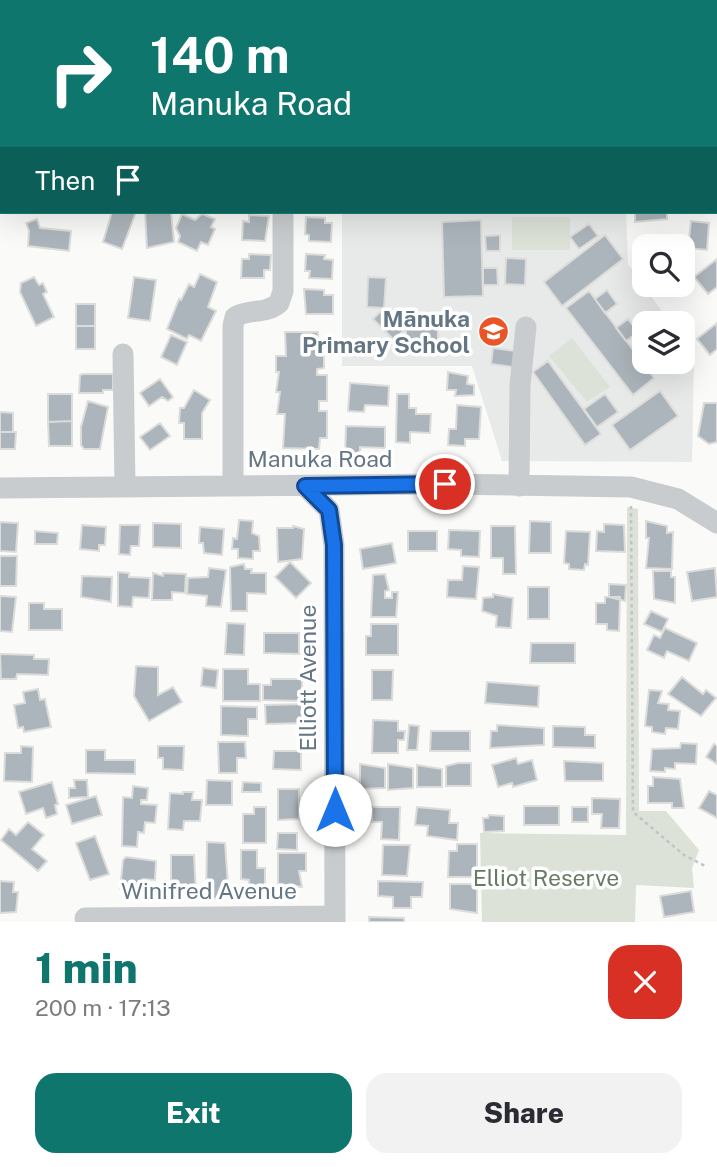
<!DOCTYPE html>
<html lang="en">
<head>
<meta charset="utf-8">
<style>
  body { margin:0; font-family:"Public Sans",sans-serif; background:#f2f2f3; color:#2b2b33; height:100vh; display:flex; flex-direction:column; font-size:26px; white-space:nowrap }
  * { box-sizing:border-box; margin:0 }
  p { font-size:23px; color:#7c7c81 }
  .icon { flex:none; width:38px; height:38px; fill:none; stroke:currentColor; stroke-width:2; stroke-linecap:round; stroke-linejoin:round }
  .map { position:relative; height:922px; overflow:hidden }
  .side { display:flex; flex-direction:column; background:#fff; flex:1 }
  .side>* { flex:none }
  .guide { position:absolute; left:0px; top:0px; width:718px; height:214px; box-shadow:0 7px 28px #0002; background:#0f766e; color:#fff; overflow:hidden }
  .fabs { position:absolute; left:632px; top:234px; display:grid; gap:14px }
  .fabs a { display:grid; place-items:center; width:63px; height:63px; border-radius:14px; background:#fff; box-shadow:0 7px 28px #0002; font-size:35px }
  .pin { position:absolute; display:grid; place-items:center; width:60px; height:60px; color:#fff; margin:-30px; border:4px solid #fff; border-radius:50%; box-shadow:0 2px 7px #0007 }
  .me { position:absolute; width:77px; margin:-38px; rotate:0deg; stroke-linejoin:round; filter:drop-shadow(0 0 5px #0008) }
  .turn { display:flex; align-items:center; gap:24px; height:147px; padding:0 35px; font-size:32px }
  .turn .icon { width:91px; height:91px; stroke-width:2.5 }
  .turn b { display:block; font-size:49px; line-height:60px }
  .then { display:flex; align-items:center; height:66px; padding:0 35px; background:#0003; gap:14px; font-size:26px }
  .round { display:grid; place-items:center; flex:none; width:74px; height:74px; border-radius:21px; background:#f2f2f3 }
  .summary { display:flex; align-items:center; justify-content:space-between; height:119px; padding:0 35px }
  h1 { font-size:42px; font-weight:800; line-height:52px; color:#0f766e }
  .cta { display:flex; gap:14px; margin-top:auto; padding:14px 35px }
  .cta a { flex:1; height:80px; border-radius:21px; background:#0f766e; color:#fff; font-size:28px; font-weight:800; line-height:80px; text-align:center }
  .cta a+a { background:#f2f2f3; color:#2b2b33 }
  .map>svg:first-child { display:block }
  .built { fill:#e8e9e9 }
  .green { fill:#dce2d8 }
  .building { fill:#acb5bb; stroke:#dcdcda; stroke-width:2 }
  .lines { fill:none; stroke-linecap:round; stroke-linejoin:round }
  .path { stroke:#c1c4c6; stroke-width:2.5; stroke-dasharray:3.5 3.5; stroke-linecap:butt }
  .minor { stroke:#c8cccf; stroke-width:21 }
  .route-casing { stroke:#114b97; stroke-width:18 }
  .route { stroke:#1a73e8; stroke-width:12 }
  .labels { text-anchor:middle; stroke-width:7; stroke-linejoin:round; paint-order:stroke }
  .poi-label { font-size:23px; font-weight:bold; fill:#647684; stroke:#fff; text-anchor:end }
  .street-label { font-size:23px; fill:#647684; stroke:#fff }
  .park-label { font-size:23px; fill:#677b63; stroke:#fff }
</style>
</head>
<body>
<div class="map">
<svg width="717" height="922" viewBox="0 0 717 922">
  <rect width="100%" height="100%" fill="#fafaf8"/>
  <path class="built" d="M 342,212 L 626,212 L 628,264 L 671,324 L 644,324 L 644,362 L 682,362 L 683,341 L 694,356 L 692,462 L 502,461 L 472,366 L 342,366 Z"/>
  <path class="green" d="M 512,217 L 570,217 L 570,250 L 512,250 Z
    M 572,338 L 610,387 L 587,402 L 549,356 Z
    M 627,507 L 638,509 L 639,811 L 666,811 L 699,850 L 692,868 L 694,888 L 636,885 L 635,922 L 482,922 L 480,833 L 626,835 Z"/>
  <path class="building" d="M 112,212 L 136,212 L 122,249 L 103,242 Z
    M 145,212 L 171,212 L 174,242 L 147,248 Z
    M 635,212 L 667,212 L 667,219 L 635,222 Z
    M 182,214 L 195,220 L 202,214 L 215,219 L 211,227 L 215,229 L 208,245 L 201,242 L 197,251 L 178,242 L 180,236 L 176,228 Z
    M 249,215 L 269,216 L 265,241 L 242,240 L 243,221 L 249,222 Z
    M 306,217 L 325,218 L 325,223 L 332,223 L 331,242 L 309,241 L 309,235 L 305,234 Z
    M 37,219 L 40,228 L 71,231 L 69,251 L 28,246 L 29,231 L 26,223 Z
    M 481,220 L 483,296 L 444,297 L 442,222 Z
    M 691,221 L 709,223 L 707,250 L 688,248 Z
    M 589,224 L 598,236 L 579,249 L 570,237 Z
    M 500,235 L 500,251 L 486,251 L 485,236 Z
    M 605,235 L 623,259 L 562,306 L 544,282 Z
    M 249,254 L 271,255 L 270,270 L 264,270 L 264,278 L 241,278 L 242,259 L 249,259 Z
    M 306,254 L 325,255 L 324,259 L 333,260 L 332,279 L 309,278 L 310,271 L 305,271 Z
    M 506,258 L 526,259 L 525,285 L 505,284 Z
    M 717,259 L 717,287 L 708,294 L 694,277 Z
    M 483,268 L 497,268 L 498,285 L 483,285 Z
    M 200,274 L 217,282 L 208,307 L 216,311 L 201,341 L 189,335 L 187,339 L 167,329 L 179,299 L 181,300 L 189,284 L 194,287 Z
    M 34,277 L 39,285 L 43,283 L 47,292 L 43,294 L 54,317 L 36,326 L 20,292 L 21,283 Z
    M 134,277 L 156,280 L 150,321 L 128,318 Z
    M 368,277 L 386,278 L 384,308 L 367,307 Z
    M 304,289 L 324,290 L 324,295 L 333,295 L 333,314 L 306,314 Z
    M 607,290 L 617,304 L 605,313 L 595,299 Z
    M 589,291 L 654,378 L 633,395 L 566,308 Z
    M 76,304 L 95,304 L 95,326 L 76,326 Z
    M 384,308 L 406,328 L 394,340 L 373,319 Z
    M 628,319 L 638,332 L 626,341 L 616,328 Z
    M 717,323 L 717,349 L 710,355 L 697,339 Z
    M 406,324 L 438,324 L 438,343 L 406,342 Z
    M 76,326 L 95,326 L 95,349 L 76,349 Z
    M 285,332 L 318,332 L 318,341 L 324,341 L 324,368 L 317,369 L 317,375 L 327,375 L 327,401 L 319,401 L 319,411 L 327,411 L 327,438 L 320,438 L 319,449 L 283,448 L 285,414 L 277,414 L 280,392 L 276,392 L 279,372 L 276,372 L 276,356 L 286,356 Z
    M 171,335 L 187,342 L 177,365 L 161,357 Z
    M 493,348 L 515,351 L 513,367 L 491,364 Z
    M 548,361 L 601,434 L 585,445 L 533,372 Z
    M 448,372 L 468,376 L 467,384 L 474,385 L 474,395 L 455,396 L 456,390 L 447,390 Z
    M 83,374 L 113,374 L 113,390 L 103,390 L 103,393 L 79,393 L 80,375 Z
    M 160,379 L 173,397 L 168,401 L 162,397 L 149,406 L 140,393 Z
    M 350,383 L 389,386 L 388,406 L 365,405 L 364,412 L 348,411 Z
    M 194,390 L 210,400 L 202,413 L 202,439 L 184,439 L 184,423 L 179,423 L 180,408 L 184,408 Z
    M 660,391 L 678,416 L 630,450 L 612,425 Z
    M 48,394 L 72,394 L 72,421 L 48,422 Z
    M 397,394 L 409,394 L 409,408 L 416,408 L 416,414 L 431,414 L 430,433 L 410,432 L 410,443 L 396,442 Z
    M 605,394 L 618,412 L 597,427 L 584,409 Z
    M 88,401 L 108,407 L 100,449 L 84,449 L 81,445 L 81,427 Z
    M 704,403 L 717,403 L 717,442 L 709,444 L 698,436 Z
    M 457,405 L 481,407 L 479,439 L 465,439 L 465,446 L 448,445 L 449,429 L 456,429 Z
    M 0,412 L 13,413 L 13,432 L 0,432 Z
    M 72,421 L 72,446 L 49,446 L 48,422 Z
    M 160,423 L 170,436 L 150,450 L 140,437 Z
    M 346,426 L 385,427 L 385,448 L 360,447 L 360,455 L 345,455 Z
    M 0,432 L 16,432 L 15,449 L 0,449 Z
    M 239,520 L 253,521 L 252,533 L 259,536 L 260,551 L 253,551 L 253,559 L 238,558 L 238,549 L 232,549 L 233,538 L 237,539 Z
    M 530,521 L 551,522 L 551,553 L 529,553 Z
    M 646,521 L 667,526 L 667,533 L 673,532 L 672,569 L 646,568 L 649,538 L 646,538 Z
    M 0,522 L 18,523 L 16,552 L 0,551 Z
    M 153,523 L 181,524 L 181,548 L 153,547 Z
    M 604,524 L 624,525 L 625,552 L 596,551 L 597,531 L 604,532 Z
    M 82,525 L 106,527 L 105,545 L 99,545 L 99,551 L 80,549 Z
    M 120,525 L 140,525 L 139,546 L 131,546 L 130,555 L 119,554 Z
    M 293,526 L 304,529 L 302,559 L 278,562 L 277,528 L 293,528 Z
    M 491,526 L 515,526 L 516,574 L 503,574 L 503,558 L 491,558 Z
    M 200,527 L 224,529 L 222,555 L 204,553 L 203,543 L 199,543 Z
    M 449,530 L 480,531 L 479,557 L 461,556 L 461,550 L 448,549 Z
    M 35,531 L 58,533 L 57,544 L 35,544 Z
    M 408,531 L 437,531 L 437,551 L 408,551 Z
    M 566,531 L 590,532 L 588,565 L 585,564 L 584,570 L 569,569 L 569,564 L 564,563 Z
    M 392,543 L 396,563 L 363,569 L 360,549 Z
    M 0,556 L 17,556 L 16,586 L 0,586 Z
    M 290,562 L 311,583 L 296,598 L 275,577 Z
    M 244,564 L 245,569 L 252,569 L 251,573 L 266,573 L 266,594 L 247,593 L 247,611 L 231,611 L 230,567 Z
    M 463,566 L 479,567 L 476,599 L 447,597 L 448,580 L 462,580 Z
    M 209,568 L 226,570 L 221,607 L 206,606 L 207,596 L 187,594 L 188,578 L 208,577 Z
    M 715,568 L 717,597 L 692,601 L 687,572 Z
    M 653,571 L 671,571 L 671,577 L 675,577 L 675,603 L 654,599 Z
    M 118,572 L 129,573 L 129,577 L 150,578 L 149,598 L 133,597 L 132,607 L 118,606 Z
    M 153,573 L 163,576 L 163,573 L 186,574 L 185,593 L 172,592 L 172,600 L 152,600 Z
    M 385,574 L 389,590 L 385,591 L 385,598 L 392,598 L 392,592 L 398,592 L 396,617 L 371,617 L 373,575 Z
    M 82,576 L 112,577 L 111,602 L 81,597 Z
    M 609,584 L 626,585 L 625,601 L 609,597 Z
    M 528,587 L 549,587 L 549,619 L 528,619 Z
    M 493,594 L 513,598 L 511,628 L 496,627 L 497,616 L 482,611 L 483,598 L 493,597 Z
    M 0,596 L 16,597 L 12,632 L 0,631 Z
    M 605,597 L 620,597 L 619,631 L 607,630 L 607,624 L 596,624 L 596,603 L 605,603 Z
    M 29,603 L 44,603 L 44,609 L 62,609 L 62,630 L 29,630 Z
    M 651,611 L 668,619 L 662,632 L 644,624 Z
    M 227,623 L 245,624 L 244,655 L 225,654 Z
    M 371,624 L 398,624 L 398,655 L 366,655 L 366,636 L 371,636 Z
    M 665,628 L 697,643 L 689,661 L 667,651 L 664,658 L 647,650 L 654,635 L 660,638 Z
    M 264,633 L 299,633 L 299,654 L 264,653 Z
    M 531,643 L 575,643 L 575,663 L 530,663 Z
    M 0,654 L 34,655 L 34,659 L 49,659 L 48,675 L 17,674 L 16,679 L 1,679 Z
    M 136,666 L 158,667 L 158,695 L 173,687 L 182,702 L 149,721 L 134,696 Z
    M 203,668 L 218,670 L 216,688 L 201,686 Z
    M 223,669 L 248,669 L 248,684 L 260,684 L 260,701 L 223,701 Z
    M 372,670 L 393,670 L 392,700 L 372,700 Z
    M 682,677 L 703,694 L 706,690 L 716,698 L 701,716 L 668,694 Z
    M 271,679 L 302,679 L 302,701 L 263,700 L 263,685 L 271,685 Z
    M 487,682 L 539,686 L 538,707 L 485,703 Z
    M 38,689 L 40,700 L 45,699 L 51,727 L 24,732 L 23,727 L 18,728 L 14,705 L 25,703 L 23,692 Z
    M 649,690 L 662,691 L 658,703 L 669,704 L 668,710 L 680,711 L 678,729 L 666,728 L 665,734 L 652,732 L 652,727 L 645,726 Z
    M 307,704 L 308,723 L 266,724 L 265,705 Z
    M 221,706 L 257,707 L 257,719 L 248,719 L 248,736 L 221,735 Z
    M 373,720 L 398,721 L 398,731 L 405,731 L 404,740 L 398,740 L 398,753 L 372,753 Z
    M 409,725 L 419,726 L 417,750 L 407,750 Z
    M 497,725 L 544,728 L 544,745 L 490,748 L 491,731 L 497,731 Z
    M 553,726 L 585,727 L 585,735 L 595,735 L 595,748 L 553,747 Z
    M 431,731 L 470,731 L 470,751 L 430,751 Z
    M 218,742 L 245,742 L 246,758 L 237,758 L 237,773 L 219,773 Z
    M 681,743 L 697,744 L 696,764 L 675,763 L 675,769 L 665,768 L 665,772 L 650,771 L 652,749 L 680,748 Z
    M 714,744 L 717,746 L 717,764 L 706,757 Z
    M 21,746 L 33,747 L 32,782 L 4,781 L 5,753 L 21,753 Z
    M 158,746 L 184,746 L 183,770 L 163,769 L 163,758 L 158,758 Z
    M 86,750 L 105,750 L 105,760 L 135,760 L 135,774 L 86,773 Z
    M 274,751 L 301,751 L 301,770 L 273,769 Z
    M 516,758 L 518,764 L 532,760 L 537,780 L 513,787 L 512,783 L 498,787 L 492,765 Z
    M 564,761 L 603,763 L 603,781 L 565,781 Z
    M 458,763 L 471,763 L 471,786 L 446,786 L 446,766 Z
    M 360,764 L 385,768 L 385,788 L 360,789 Z
    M 388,764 L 413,768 L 413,788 L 388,790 Z
    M 417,765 L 442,769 L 442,787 L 417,787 Z
    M 653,777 L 680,779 L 684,808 L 672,808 L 672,803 L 648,803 L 648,786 L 653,786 Z
    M 74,780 L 87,780 L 88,797 L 69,798 L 69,788 L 75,788 Z
    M 207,780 L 232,781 L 232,805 L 206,805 Z
    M 52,782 L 58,804 L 55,805 L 57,814 L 46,818 L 43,808 L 26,814 L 19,792 Z
    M 243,782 L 261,783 L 261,792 L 242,792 Z
    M 133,786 L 148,788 L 147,800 L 141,800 L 141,804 L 157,805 L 155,823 L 145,822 L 144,833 L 138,832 L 137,847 L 122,846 L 123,797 L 132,798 Z
    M 278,789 L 299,789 L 299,819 L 278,820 Z
    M 709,791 L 717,795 L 717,818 L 699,808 Z
    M 183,792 L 193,792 L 192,800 L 202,800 L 200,821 L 184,821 L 183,830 L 168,829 L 170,793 L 183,794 Z
    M 96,796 L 102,815 L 72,824 L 66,805 Z
    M 592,798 L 620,799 L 619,828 L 601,828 L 602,814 L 592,814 Z
    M 524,806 L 559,806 L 559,825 L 524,825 Z
    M 254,807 L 266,807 L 266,843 L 243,843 L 243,814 L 254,814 Z
    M 372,807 L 400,807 L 399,840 L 381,839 L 382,822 L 372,822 Z
    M 417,807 L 450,810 L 449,823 L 458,823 L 457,840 L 427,836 L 428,826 L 415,825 Z
    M 572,807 L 588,807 L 588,822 L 572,822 Z
    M 489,815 L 504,816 L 504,831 L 484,832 L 483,818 L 488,818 Z
    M 28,822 L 44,835 L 32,849 L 47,861 L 38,871 L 1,840 L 9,829 L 16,835 Z
    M 278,833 L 297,833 L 297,850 L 277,849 Z
    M 95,836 L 109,874 L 90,880 L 76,843 Z
    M 207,842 L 225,843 L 228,885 L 222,885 L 222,899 L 206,898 Z
    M 457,844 L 477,844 L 477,877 L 448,877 L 449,851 L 457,851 Z
    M 383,845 L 410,845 L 407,876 L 382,875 Z
    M 241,850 L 257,850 L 257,868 L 265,868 L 265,895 L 248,895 L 249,880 L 241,879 Z
    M 278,853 L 306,853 L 306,871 L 299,871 L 302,887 L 278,884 Z
    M 171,855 L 194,855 L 196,893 L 177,893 L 177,888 L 171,888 Z
    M 126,857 L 156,861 L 155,880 L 143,879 L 138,890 L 120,889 L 123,860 Z
    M 0,881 L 14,882 L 13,892 L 18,892 L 16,912 L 0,913 Z
    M 378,881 L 423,882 L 422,897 L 411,897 L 411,908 L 393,908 L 393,897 L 378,896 Z
    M 450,884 L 477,884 L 477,913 L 450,909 Z
    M 691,891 L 694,912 L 664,917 L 660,896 Z
    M 369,917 L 404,918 L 404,922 L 369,922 Z"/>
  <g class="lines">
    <path class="path" d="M 371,0 L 373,2
      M 149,2 L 151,0
      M 631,506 L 633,812 L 684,855 L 705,866"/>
    <path class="minor" d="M 0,115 L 2,115
      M 123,354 L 125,487
      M 233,486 L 233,326 L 235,317 C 249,308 265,315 279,303 L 283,291 L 283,212
      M 305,486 L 329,510 L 334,545 L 335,922
      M 519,486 L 520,385 L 526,327
      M 0,488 L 445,484 L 631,487 L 678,499 L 717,523
      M 85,918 L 335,916"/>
  </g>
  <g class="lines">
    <defs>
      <path id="route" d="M 335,810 L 334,545 L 329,510 L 305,486 L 445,484"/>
    </defs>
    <use href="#route" class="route-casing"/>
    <use href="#route" class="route"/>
  </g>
  <defs>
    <symbol id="school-disc" viewBox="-11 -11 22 22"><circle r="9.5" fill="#eb5427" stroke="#fff"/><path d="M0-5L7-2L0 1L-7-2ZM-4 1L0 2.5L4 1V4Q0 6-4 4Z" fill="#fff"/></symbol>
  </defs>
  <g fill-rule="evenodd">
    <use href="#school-disc" x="476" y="314" width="35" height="35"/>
  </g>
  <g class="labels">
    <g class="poi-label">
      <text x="470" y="327">Mānuka<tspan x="470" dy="26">Primary School</tspan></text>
    </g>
    <g class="street-label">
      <text x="320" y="467">Manuka Road</text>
      <text transform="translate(308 678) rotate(-90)" y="8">Elliott Avenue</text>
      <text x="209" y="899">Winifred Avenue</text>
    </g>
    <g class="park-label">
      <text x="546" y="886">Elliot Reserve</text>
    </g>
  </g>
</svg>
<div class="fabs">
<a><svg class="icon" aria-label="search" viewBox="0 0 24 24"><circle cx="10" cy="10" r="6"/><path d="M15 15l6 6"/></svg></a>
<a><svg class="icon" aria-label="layers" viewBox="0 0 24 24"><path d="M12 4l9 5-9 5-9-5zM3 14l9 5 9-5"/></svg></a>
</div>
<div class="pin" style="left:445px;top:484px;background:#d93025"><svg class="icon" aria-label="arrive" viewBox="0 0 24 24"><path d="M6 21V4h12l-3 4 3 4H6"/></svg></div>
<svg class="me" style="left:335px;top:810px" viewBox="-20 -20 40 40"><circle r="19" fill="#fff"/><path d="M0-13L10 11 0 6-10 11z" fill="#1a73e8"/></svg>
<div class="guide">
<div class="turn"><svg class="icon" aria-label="right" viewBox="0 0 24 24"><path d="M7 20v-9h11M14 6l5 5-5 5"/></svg><div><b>140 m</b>Manuka Road</div></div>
<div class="then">Then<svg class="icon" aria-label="arrive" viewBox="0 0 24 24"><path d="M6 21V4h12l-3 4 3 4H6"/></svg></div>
</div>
</div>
<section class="side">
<div class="summary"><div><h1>1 min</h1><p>200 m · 17:13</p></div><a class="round" style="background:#d93025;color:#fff"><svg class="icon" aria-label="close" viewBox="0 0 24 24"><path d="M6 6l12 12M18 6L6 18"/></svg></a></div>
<div class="cta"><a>Exit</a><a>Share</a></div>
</section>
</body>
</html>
